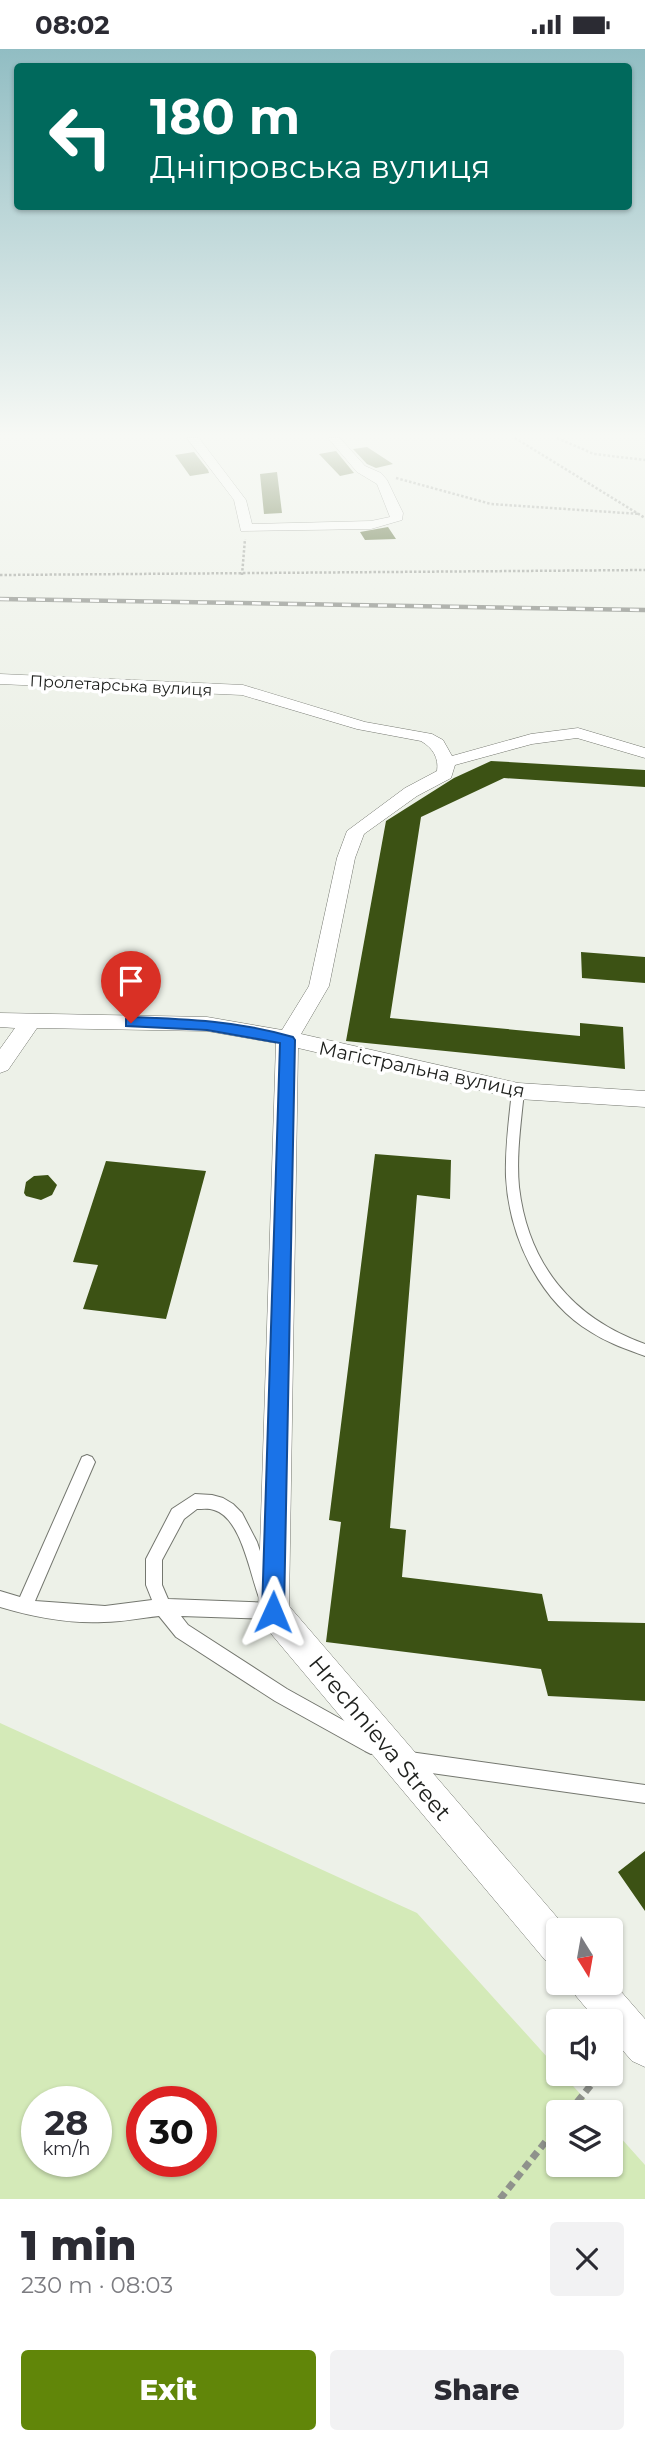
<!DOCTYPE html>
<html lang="en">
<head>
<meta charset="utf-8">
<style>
  body { margin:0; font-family:Montserrat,sans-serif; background:#f2f2f3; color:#2b2b33; height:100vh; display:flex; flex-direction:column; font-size:26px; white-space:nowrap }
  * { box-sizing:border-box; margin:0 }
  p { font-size:23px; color:#7c7c81 }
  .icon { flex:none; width:38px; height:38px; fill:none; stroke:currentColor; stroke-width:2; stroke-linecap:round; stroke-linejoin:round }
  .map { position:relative; height:2150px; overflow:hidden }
  .panel { display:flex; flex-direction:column; background:#fff; flex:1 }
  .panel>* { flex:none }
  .top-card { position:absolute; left:14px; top:14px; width:618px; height:147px; border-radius:7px; box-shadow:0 2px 5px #0004; background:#00695c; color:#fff; overflow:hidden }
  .needle { width:46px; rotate:169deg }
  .controls { position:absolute; left:546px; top:1869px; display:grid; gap:14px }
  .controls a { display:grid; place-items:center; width:77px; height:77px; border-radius:7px; background:#fff; box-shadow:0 2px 5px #0004; font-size:35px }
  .speed { position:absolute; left:21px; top:2037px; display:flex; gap:14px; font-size:35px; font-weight:700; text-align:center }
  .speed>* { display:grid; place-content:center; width:91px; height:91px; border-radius:50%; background:#fff; box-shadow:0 2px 5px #0004; line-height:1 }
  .speed small { font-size:18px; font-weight:400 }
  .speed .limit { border:10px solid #d22; background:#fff; color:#111 }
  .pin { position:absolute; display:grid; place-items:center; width:60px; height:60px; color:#fff; margin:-72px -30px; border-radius:50% 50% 50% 0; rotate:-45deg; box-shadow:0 0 7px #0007 }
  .pin .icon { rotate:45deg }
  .me { position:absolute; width:77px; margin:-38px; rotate:1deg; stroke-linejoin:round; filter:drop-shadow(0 0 5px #0008) }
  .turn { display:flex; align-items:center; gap:24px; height:147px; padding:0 21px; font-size:32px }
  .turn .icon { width:91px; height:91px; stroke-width:2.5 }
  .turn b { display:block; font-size:49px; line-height:60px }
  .round { display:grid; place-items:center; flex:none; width:74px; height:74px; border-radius:7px; background:#f2f2f3 }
  .summary { display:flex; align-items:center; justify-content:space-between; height:119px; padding:0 21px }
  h1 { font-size:42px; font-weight:800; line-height:52px }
  .primary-button { display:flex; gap:14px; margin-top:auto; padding:14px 21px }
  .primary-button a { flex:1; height:80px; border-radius:7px; background:#618609; color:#fff; font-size:28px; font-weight:800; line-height:80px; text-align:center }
  .primary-button a+a { background:#f2f2f3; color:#2b2b33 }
  .status { display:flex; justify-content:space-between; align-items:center; height:49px; padding:0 35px; background:#fff; direction:ltr }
  .status svg { height:19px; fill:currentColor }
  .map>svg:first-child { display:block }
  .green { fill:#d4eab8; fill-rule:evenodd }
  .building { fill:#3c5214 }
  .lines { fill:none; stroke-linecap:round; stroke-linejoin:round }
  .lane-casing { stroke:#74776f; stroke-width:2 }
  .street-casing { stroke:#74776f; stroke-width:1 }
  .path-far1 { stroke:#8f928c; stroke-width:2.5; stroke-dasharray:2.5 2; stroke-linecap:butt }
  .path { stroke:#8f928c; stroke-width:7; stroke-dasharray:8 5; stroke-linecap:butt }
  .lane { fill:#fff; fill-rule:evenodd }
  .street { fill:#fff; fill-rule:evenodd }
  .rail-casing { stroke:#7b7e78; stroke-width:4.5 }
  .rail { stroke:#fff; stroke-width:2.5; stroke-dasharray:9; stroke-linecap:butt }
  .route { fill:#1a73e8; stroke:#114b97; stroke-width:2 }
  .labels { text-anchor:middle; stroke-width:7; stroke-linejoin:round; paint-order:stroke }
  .far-street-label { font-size:16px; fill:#20221f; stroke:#fff }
  .street-label { font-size:19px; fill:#20221f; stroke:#fff }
  .near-street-label { font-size:23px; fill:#20221f; stroke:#fff }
</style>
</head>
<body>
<div class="status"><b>08:02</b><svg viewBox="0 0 49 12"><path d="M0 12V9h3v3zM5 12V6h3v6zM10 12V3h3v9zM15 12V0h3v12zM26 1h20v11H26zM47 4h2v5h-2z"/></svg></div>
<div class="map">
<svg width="645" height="2150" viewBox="0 0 645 2150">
  <rect width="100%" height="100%" fill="#edf1e8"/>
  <path class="green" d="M 0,1674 L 417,1864 L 558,2020 L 558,2025 L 562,2025 L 597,2063 L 558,2063 L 558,2116 L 611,2116 L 611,2078 L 645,2116 L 645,2150 L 0,2150 ZM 37,2053 L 96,2053 L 96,2112 L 37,2112 ZM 142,2053 L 201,2053 L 201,2112 L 142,2112 Z"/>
  <path class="building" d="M 367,398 L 393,415 L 376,419 L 367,415 L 353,400 Z
    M 336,402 L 354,424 L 340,427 L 319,405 Z
    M 194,403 L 208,421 L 209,424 L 190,427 L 175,406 Z
    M 277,423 L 282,464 L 264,465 L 260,425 Z
    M 388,478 L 396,490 L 365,491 L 360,483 Z
    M 491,712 L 645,721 L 645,738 L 504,729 L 421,768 L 390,969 L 580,987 L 580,974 L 623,978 L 625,1020 L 346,992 L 386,772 L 454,729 Z
    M 581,903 L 645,908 L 645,934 L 582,929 Z
    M 375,1105 L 451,1111 L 450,1150 L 417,1146 L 390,1479 L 406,1481 L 402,1528 L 542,1545 L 548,1572 L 645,1574 L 645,1652 L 548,1647 L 541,1620 L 326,1593 L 341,1473 L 329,1471 Z
    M 106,1112 L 206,1122 L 166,1270 L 83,1260 L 98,1216 L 73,1213 Z
    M 48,1126 L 57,1136 L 52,1146 L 41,1151 L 26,1147 L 24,1144 L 26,1133 L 34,1127 Z
    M 645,1802 L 645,1862 L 618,1823 Z"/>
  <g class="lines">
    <defs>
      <path id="lane" d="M 518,1038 L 524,1042 C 521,1074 516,1106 519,1138 C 528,1215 572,1269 645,1295 L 645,1307 C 626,1300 608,1294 591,1283 C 539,1252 509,1187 506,1128 C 505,1099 509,1071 512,1042 Z
        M 87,1406 L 92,1408 L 95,1413 L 35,1552 L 105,1557 L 152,1551 L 146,1536 L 146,1510 L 172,1460 L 195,1445 L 212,1446 L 223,1449 L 233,1455 L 242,1464 L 257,1493 L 274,1545 L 272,1551 L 266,1553 L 260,1551 C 250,1527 242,1469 214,1461 C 209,1459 202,1460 197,1460 L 184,1470 L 162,1511 L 162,1536 L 168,1550 L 273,1554 L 279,1556 L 281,1562 L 279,1568 L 273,1570 L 181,1567 L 188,1576 L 287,1640 L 377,1690 L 380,1696 L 377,1702 L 371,1705 L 365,1702 L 275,1652 L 176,1588 L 159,1567 C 141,1569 122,1573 104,1573 C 68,1575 34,1568 0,1558 L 0,1542 L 20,1548 L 82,1408 Z
        M 410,1703 L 645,1736 L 645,1754 L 410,1721 L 404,1718 L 401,1712 L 404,1706 Z"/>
      <path id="street" d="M 187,389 L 199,389 L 246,451 L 252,475 L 371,472 L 390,468 L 377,435 L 357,423 L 328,389 L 340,389 L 365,417 L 381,424 L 387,431 L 403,464 L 402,471 L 371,480 L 241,482 L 234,451 Z
        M 0,625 L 243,636 L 365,673 L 432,685 L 443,691 L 452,707 L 531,685 L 578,679 L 645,699 L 645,709 L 577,689 L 532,695 L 455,716 L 451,729 L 417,747 L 364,785 L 355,809 L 329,937 L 301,985 L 518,1034 L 645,1042 L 645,1058 L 518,1050 L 298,999 L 289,1557 L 568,1881 L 558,1881 L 558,1916 L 545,1911 L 262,1574 L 258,1563 L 276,994 L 207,982 L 37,979 L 8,1021 L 0,1024 L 0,1000 L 15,979 L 0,978 L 0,964 L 207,968 L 282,981 L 309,937 L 337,809 L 347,782 L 405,739 L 437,722 C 439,709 433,699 421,692 L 357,680 L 242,646 L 0,635 Z
        M 611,1931 L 645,1970 L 645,2018 L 632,2012 L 611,1988 L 611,1972 L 597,1972 L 576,1947 L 571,1934 L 611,1934 Z"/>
    </defs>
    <use href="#lane" class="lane-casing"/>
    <use href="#street" class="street-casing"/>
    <path class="path-far1" d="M 515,389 L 645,469
      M 557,389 L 594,405 L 645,411
      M 396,429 L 491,455 L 640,465
      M 0,526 L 645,521
      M 242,526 L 245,490"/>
    <path class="path" d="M 569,2063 L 600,2025
      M 500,2150 L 558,2077"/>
    <use href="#lane" class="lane"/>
    <use href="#street" class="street"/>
    <defs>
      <path id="rail" d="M 0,550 L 645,561"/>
    </defs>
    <use href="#rail" class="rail-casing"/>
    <use href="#rail" class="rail"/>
  </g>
  <linearGradient id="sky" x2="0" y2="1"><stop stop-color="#91bdc3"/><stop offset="0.56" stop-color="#f7f9f5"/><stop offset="1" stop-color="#f7f9f5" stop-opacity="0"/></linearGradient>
  <rect width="645" height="690" fill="url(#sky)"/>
  <path class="route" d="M 131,968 C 187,970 239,972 293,988 L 295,991 L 284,1563 L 281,1570 L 273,1574 L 266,1570 L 262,1563 L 280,994 L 207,981 L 126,977 L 126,970 Z"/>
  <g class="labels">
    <g class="far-street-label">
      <text transform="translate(121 636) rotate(3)" y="6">Пролетарська вулиця</text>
    </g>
    <g class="street-label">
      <text transform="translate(422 1020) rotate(12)" y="7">Магістральна вулиця</text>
    </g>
    <g class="near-street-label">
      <text transform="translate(380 1689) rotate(50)" y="8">Hrechnieva Street</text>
    </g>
  </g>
</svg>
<div class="controls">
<a><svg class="needle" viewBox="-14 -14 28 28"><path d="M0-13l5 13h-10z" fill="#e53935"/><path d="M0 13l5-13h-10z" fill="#7c7c81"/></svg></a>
<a><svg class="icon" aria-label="sound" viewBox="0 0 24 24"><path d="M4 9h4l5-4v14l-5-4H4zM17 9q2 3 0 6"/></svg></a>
<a><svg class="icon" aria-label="layers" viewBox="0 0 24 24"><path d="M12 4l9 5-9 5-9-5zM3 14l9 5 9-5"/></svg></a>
</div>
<div class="speed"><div>28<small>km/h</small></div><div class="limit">30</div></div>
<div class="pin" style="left:131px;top:974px;background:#d93025"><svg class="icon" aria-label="arrive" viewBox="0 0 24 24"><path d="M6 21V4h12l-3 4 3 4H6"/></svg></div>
<svg class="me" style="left:273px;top:1563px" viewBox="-20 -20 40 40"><path d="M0-17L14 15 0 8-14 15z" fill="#1a73e8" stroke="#fff" stroke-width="4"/></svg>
<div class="top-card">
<div class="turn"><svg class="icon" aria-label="left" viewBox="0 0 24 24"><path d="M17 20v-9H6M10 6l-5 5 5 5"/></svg><div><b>180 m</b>Дніпровська вулиця</div></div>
</div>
</div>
<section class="panel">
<div class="summary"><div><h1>1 min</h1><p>230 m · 08:03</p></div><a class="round"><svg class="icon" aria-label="close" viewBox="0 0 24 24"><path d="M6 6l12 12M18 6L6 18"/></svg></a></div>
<div class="primary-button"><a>Exit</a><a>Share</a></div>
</section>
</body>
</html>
